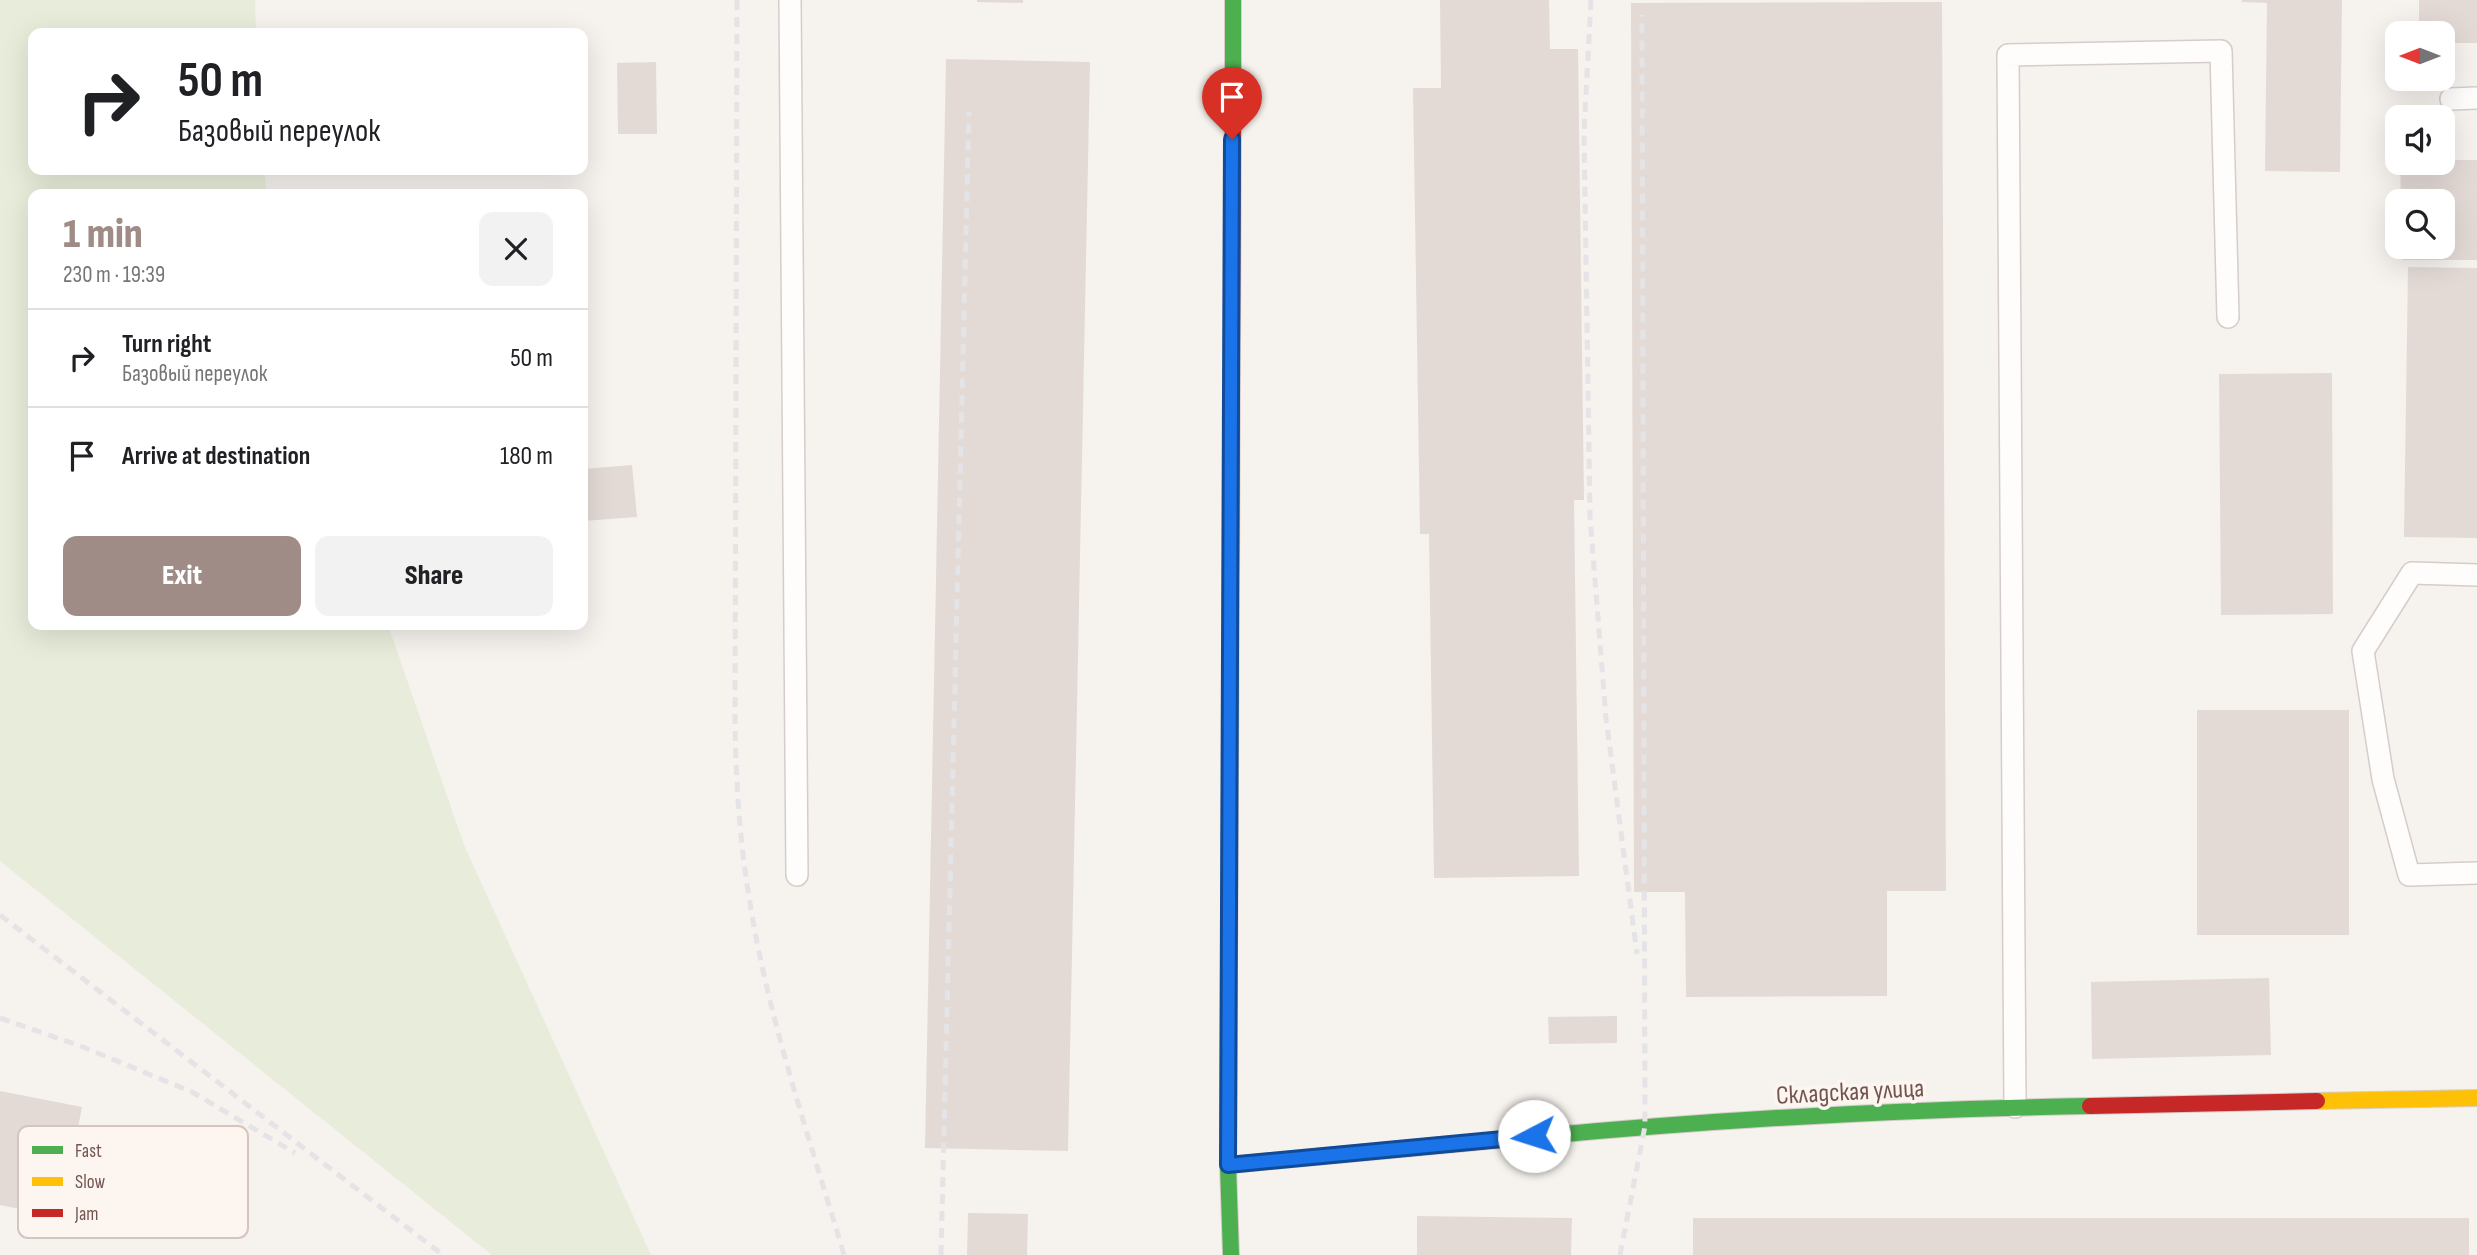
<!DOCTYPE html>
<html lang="en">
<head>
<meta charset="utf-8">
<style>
  body { margin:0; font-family:"Sofia Sans Condensed",sans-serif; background:#f2f2f2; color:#202124; height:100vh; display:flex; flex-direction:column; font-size:26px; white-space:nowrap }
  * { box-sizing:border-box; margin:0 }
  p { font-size:23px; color:#757577 }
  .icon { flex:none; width:38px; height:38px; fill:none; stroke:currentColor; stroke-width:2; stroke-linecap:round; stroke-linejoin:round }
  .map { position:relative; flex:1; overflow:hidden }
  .panel { position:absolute; left:28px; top:189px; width:560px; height:441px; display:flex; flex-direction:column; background:#fff; border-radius:14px; box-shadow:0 7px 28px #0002 }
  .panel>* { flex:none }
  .hud { position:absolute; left:28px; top:28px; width:560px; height:147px; border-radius:14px; box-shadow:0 7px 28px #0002; background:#fff; color:#202124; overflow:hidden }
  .needle { width:46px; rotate:270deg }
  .tools { position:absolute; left:2385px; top:21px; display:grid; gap:14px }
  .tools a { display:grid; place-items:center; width:70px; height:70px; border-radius:14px; background:#fff; box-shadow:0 7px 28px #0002; font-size:35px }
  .pin { position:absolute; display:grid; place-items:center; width:60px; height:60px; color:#fff; margin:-72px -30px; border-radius:50% 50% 50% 0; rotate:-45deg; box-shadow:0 0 7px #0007 }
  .pin .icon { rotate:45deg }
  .me { position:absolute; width:77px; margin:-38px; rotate:265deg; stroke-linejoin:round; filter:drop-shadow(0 0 5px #0008) }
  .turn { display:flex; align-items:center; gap:24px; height:147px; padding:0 35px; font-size:32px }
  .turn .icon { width:91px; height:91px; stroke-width:2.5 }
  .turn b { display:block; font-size:49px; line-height:60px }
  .round { display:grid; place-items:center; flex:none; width:74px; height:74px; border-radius:14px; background:#f2f2f2 }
  .overview { display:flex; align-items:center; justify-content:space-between; height:119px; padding:0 35px }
  h1 { font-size:42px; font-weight:800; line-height:52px; color:#a08c87 }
  .button { display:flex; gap:14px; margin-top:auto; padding:14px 35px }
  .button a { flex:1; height:80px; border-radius:14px; background:#a08c87; color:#fff; font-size:28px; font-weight:800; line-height:80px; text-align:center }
  .button a+a { background:#f2f2f2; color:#202124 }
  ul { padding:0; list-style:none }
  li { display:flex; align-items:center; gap:21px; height:98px; padding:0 35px; border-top:2px solid #e0e0e0 }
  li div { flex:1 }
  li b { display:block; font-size:26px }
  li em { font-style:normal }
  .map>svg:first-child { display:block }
  .green { fill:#e8ecda }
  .building { fill:#e3dad6 }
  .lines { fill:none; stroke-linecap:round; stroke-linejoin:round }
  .lane-casing { stroke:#d6cdca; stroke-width:24 }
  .fast-casing { stroke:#d6cdca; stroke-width:18 }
  .slow-casing { stroke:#d6cdca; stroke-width:18 }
  .jam-casing { stroke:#d6cdca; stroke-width:18 }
  .lane { stroke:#fefdfc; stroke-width:21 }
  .fast { stroke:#4caf50; stroke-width:16 }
  .slow { stroke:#ffc107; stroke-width:16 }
  .jam { stroke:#c62828; stroke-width:16 }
  .rail { stroke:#e4e3e6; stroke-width:5; stroke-dasharray:10 7; stroke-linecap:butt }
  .route-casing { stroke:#114b97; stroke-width:18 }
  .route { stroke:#1a73e8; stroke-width:12 }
  .labels { text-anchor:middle; stroke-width:7; stroke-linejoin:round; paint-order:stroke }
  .street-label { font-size:26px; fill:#725550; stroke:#fdf5f0 }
  .key { fill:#fdf5f0; stroke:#d3c5c0; stroke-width:2 }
  .key-label { font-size:19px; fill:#725550 }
</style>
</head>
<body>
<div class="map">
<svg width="2477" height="1255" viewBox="0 0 2477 1255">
  <rect width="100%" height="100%" fill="#f6f2ee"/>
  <path class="green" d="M 0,0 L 255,0 L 256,33 L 33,33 L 33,170 L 265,170 L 266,194 L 33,194 L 33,625 L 388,625 L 464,845 L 651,1255 L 492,1255 L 0,861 Z"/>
  <path class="building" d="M 977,0 L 1023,0 L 1023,3 L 977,2 Z
    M 1440,0 L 1549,0 L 1550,49 L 1578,49 L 1584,500 L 1574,500 L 1579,876 L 1434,878 L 1429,534 L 1420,534 L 1413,88 L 1441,88 Z
    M 2242,0 L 2342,0 L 2340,172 L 2265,171 L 2267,3 L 2242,2 Z
    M 2419,0 L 2477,0 L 2477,43 L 2443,43 L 2443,33 L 2419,33 Z
    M 1942,2 L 1946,891 L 1887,891 L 1887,996 L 1686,997 L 1685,892 L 1634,892 L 1631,3 Z
    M 946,59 L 1090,62 L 1068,1151 L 925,1148 Z
    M 656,62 L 657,134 L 618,134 L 617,63 Z
    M 2443,160 L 2477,160 L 2477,260 L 2402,260 L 2402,247 L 2443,247 L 2443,201 L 2401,201 L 2400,163 L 2443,163 Z
    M 2408,267 L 2477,268 L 2477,538 L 2404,537 Z
    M 2332,373 L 2333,614 L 2221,615 L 2219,374 Z
    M 632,465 L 637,517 L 583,521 L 583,469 Z
    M 2197,710 L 2349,710 L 2349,935 L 2197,935 Z
    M 2269,978 L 2271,1055 L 2092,1059 L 2091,982 Z
    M 1617,1016 L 1617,1043 L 1549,1044 L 1548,1017 Z
    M 0,1091 L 82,1107 L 61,1217 L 0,1205 Z
    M 968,1213 L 1028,1214 L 1027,1255 L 967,1255 Z
    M 1417,1216 L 1572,1218 L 1571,1255 L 1417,1255 Z
    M 1693,1218 L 2469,1218 L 2469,1255 L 1693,1255 Z"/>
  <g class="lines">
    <defs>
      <path id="lane" d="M 790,0 L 797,875
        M 2451,99 L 2477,98
        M 2477,575 L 2412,573 L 2363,651 L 2383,779 L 2409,875 L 2477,873
        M 2015,1107 L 2008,55 L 2221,51 L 2228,317"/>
      <path id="fast" d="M 1233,110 L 1233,0
        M 1231,582 L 1228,1165 L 1231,1255
        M 1543,1136 C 1724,1119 1908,1109 2090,1106"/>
      <path id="slow" d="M 2317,1101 L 2477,1098"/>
      <path id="jam" d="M 1231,582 L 1233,110
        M 2090,1106 L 2317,1101
        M 1228,1165 L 1543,1136"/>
    </defs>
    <use href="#lane" class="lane-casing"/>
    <use href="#fast" class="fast-casing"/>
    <use href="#slow" class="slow-casing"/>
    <use href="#jam" class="jam-casing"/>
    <use href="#lane" class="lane"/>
    <use href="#fast" class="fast"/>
    <use href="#slow" class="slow"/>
    <use href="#jam" class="jam"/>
    <path class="rail" d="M 737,0 L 735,725 C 736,779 739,831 747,884 C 765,1010 808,1133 844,1255
      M 1591,0 L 1584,132 L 1590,517 L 1606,718 L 1637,954
      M 0,915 L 443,1255
      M 0,1018 L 83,1047 L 192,1092 L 295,1153
      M 941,1255 L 969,112
      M 1620,1255 L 1645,1126 L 1642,15"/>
  </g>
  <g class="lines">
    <defs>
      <path id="route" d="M 1232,139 L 1228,1165 L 1534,1136"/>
    </defs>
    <use href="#route" class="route-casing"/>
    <use href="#route" class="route"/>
  </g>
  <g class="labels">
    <g class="street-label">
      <text transform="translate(1850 1091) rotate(-3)" y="9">Складская улица</text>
    </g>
  </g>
  <rect x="18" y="1126" width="230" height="112" rx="10" class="key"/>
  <rect x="32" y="1146" width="31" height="8" fill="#4caf50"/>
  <rect x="32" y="1177" width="31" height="9" fill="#ffc107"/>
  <rect x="32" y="1209" width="31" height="8" fill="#c62828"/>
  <g class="key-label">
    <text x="75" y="1157">Fast</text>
    <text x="75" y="1188">Slow</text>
    <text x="75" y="1220">Jam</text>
  </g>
</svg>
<div class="tools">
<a><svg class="needle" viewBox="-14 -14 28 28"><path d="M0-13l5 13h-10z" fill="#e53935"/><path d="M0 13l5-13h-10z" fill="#757577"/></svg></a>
<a><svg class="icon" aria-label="sound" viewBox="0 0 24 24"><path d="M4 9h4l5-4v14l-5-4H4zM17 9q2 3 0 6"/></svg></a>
<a><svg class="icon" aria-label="search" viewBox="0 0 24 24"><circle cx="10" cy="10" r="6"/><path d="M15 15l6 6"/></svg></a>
</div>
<div class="pin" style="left:1232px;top:139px;background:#d93025"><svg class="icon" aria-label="arrive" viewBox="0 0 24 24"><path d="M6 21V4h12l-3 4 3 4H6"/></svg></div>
<svg class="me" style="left:1534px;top:1136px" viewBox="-20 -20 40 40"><circle r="19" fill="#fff"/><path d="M0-13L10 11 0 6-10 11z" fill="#1a73e8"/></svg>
<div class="hud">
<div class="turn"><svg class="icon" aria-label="right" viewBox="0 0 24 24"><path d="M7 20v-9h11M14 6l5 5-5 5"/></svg><div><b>50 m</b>Базовый переулок</div></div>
</div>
<section class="panel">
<div class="overview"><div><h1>1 min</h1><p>230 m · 19:39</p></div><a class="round"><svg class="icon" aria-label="close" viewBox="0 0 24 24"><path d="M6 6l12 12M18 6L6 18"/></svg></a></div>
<ul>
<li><svg class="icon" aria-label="right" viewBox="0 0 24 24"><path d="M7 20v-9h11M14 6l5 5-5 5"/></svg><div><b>Turn right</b><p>Базовый переулок</p></div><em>50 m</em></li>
<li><svg class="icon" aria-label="arrive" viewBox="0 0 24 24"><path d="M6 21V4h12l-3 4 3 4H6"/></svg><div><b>Arrive at destination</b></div><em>180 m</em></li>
</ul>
<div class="button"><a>Exit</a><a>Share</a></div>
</section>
</div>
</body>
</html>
